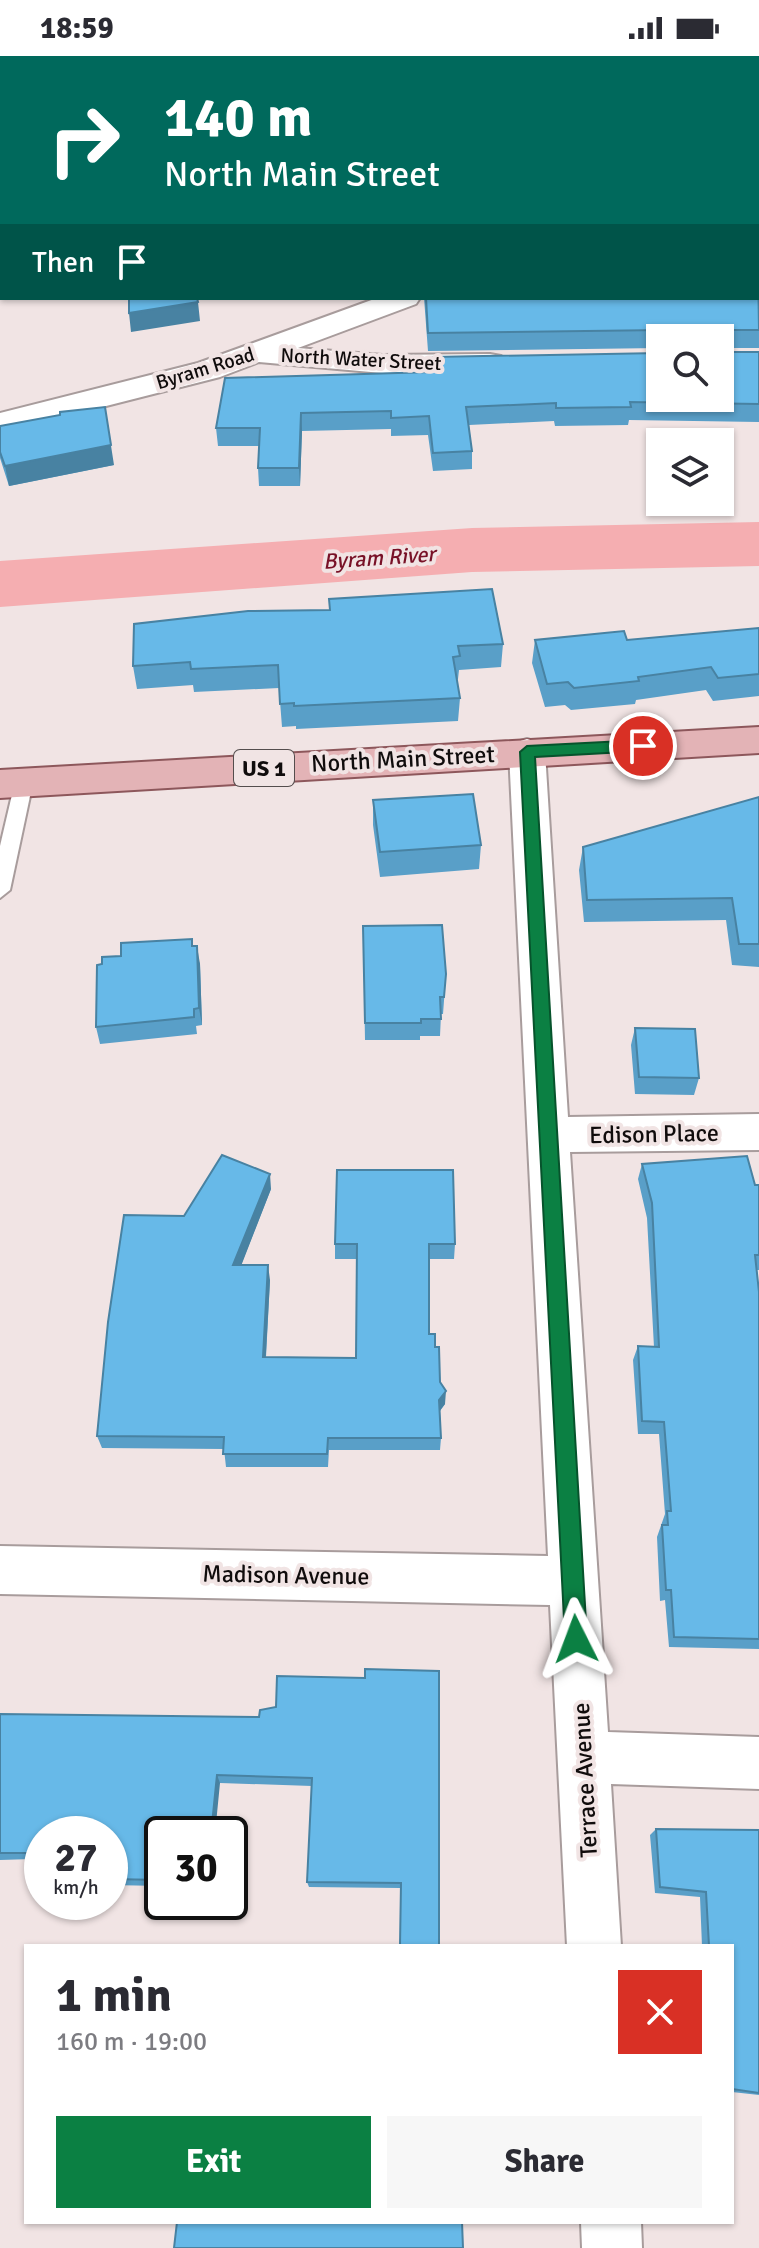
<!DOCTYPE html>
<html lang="en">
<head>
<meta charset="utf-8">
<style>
  body { margin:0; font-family:Signika,sans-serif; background:#f7f7f7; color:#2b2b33; height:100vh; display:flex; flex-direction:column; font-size:30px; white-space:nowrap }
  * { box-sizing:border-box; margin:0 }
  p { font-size:26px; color:#7c7c81 }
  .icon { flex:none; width:44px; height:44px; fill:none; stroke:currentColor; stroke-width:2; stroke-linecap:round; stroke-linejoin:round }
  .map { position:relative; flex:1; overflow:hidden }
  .drawer { position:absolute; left:24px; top:1888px; width:710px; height:280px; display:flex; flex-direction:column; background:#fff; border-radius:0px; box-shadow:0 2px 6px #0004 }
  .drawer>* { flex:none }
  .hud { position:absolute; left:0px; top:0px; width:760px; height:244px; box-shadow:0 2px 6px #0004; background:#00695c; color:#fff; overflow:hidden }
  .tools { position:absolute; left:646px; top:268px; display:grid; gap:16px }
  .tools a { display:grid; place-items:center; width:88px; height:88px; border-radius:0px; background:#fff; box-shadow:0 2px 6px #0004; font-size:40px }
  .speed { position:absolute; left:24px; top:1760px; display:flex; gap:16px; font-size:40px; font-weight:700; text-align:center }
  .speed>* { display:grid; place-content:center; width:104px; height:104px; border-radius:50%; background:#fff; box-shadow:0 2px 6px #0004; line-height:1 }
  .speed small { font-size:20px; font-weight:400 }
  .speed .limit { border:4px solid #111; border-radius:12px; background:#fff; color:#111 }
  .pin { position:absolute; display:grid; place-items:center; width:68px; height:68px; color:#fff; margin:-34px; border:4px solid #fff; border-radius:50%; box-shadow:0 2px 8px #0007 }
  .me { position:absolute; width:88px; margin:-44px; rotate:357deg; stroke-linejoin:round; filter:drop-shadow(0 0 6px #0008) }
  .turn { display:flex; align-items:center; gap:28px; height:168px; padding:0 32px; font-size:36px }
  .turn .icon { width:104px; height:104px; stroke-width:2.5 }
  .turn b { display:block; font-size:56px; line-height:68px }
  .then { display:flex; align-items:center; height:76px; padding:0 32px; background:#0003; gap:16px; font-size:30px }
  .round { display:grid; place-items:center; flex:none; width:84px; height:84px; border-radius:0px; background:#f7f7f7 }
  .headline { display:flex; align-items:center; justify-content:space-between; height:136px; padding:0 32px }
  h1 { font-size:48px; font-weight:800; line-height:60px }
  .button { display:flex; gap:16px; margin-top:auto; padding:16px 32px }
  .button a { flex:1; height:92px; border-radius:0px; background:#0b8043; color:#fff; font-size:32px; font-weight:800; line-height:92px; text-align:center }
  .button a+a { background:#f7f7f7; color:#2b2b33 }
  .status { display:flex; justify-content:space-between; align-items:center; height:56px; padding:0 40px; background:#fff; direction:ltr }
  .status svg { height:22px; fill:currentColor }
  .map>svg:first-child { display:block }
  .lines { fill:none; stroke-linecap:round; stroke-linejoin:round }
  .river { fill:#f5aeb1; fill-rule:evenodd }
  .lane-casing { stroke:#a89c9c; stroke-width:4 }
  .street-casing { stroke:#a89c9c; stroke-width:4 }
  .secondary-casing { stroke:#a89c9c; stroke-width:4 }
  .primary-casing { stroke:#8d575b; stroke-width:4 }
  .lane { fill:#fff; fill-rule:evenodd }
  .street { fill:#fff; fill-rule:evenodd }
  .secondary { fill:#fff; fill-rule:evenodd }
  .primary { fill:#e3b3b6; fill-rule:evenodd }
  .wall { fill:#599fc8 }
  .shaded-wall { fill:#4882a2 }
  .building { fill:#67b9e8; stroke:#4882a2; stroke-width:2 }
  .route { fill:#0b8043; stroke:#07532c; stroke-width:2 }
  .labels { text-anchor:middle; stroke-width:8; stroke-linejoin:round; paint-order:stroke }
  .far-street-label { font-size:20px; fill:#100c0c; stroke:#f1e4e4 }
  .far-water-label { font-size:22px; font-style:italic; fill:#781127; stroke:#f1e4e4 }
  .shield { fill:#f1e4e4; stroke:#544d4d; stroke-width:2 }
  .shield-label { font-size:22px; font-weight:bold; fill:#100c0c }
  .street-label { font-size:24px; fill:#100c0c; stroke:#f1e4e4 }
</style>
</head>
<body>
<div class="status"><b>18:59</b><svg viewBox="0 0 49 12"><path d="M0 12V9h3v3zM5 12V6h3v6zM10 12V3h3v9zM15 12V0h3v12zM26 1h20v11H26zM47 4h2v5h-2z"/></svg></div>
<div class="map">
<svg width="759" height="2192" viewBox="0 0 759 2192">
  <rect width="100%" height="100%" fill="#f1e4e4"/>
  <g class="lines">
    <path class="river" d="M 759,466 L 759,510 L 472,516 L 0,551 L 0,505 L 472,472 Z"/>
    <defs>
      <path id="lane" d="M 24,719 L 33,726 L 10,834 L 0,842 L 0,790 L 15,726 Z"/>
      <path id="street" d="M 78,0 L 106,0 L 107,2 L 79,2 Z
        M 758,74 L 759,74 L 759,90 L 758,90 Z
        M 2,84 L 2,103 L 0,104 L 0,85 Z
        M 527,683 L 540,687 L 545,696 L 568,1061 L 759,1058 L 759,1094 L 570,1096 L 608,1676 L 759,1681 L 759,1733 L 611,1728 L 621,1890 L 567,1890 L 550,1549 L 0,1538 L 0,1490 L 548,1500 L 509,696 L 514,687 Z
        M 581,2166 L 641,2166 L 642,2192 L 582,2192 Z"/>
      <path id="secondary" d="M 759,96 L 759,113 L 758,113 L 758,96 Z
        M 377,242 L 420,242 L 416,248 L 298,292 L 382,299 L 490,298 L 501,300 L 505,307 L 501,314 L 490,316 L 382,317 L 259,306 L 220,321 L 0,377 L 0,357 L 198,307 Z"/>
      <path id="primary" d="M 759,671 L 759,697 L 0,742 L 0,714 Z"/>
    </defs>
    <use href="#lane" class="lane-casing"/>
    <use href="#street" class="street-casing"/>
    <use href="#secondary" class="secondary-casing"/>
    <use href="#primary" class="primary-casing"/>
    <use href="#lane" class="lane"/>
    <use href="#street" class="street"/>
    <use href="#secondary" class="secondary"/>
    <use href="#primary" class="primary"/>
  </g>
  <path class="wall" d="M 176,0 L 507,0 L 510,2 L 181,2 Z
    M 606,0 L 759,0 L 758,2 L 610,2 Z
    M 758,118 L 759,118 L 759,188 L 758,187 Z
    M 759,210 L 759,292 L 721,292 L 721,296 L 759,296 L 759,366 L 629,364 L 628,369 L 555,370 L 554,365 L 469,369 L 472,395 L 472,413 L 433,415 L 428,379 L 391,380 L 391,373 L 302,375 L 300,430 L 259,430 L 258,412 L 259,390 L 218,390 L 216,372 L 430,316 L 430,301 L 660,342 L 720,282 L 660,282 L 660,292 L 428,295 L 424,242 L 758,242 Z
    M 0,370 L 114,409 L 9,430 L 0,402 Z
    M 329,543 L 503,588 L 501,611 L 459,614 L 458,623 L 457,624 L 460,642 L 458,665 L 296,673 L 296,670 L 282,671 L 279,632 L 194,636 L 193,629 L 137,633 L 133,610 L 329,554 Z
    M 759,572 L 759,640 L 713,645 L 706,634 L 636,644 L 635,648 L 571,654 L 565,649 L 545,651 L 532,607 L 535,584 L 627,584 Z
    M 759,741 L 759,911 L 732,909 L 726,864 L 584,866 L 579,814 L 583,791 Z
    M 373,744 L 481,789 L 479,813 L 380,821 L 373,769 Z
    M 363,870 L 446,918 L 443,958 L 441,958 L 440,980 L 420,980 L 420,984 L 365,984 Z
    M 193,890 L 200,908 L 202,969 L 196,970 L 197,978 L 100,988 L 96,971 L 102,908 L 121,900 Z
    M 635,972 L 699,1022 L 694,1039 L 635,1038 L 631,989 Z
    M 642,1108 L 759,1129 L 759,1214 L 757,1214 L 759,1236 L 759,1593 L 669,1591 L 665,1544 L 660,1545 L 657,1481 L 665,1458 L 659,1378 L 638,1378 L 633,1304 L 638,1290 L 654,1291 L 647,1162 L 638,1123 Z
    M 271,1133 L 241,1209 L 270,1224 L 266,1301 L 356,1302 L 357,1203 L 335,1203 L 335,1188 L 455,1188 L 454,1203 L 429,1203 L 429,1278 L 435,1291 L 440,1326 L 445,1348 L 440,1355 L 441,1382 L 440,1394 L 329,1394 L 328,1411 L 226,1411 L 224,1393 L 102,1392 L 97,1380 L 184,1160 Z
    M 439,1615 L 400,1832 L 309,1831 L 307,1826 L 312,1730 L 220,1727 L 162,1778 L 162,1830 L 110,1829 L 110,1778 L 42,1778 L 42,1836 L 36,1836 L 29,1830 L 32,1803 L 0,1804 L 0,1658 L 259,1661 L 276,1651 L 365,1622 Z
    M 656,1773 L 759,1774 L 759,2039 L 732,2036 L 732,1890 L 702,1890 L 700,1841 L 655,1837 L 650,1779 Z"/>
  <path class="shaded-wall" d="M 198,246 L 200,265 L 131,276 L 129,257 Z
    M 105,351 L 114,409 L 9,430 L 5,410 Z
    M 301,357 L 302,375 L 300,430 L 299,412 Z
    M 197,890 L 200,908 L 202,969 L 199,952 Z
    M 270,1118 L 271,1133 L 236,1223 L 233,1209 Z
    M 268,1209 L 270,1224 L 265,1314 L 263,1301 Z
    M 446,1335 L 445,1348 L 438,1357 L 439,1344 Z
    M 217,1719 L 220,1727 L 215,1778 L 211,1778 Z"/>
  <path class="building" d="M 0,0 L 20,0 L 24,2 L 2,2 L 2,50 L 0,44 Z
    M 219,0 L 507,0 L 510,2 L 223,2 Z
    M 657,0 L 759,0 L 759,38 L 758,39 L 758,2 L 662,2 Z
    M 758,118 L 759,118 L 759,165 L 758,164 Z
    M 758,210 L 759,274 L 721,274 L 721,296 L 759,296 L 759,348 L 630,346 L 631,351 L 556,352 L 556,347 L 466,351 L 472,395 L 433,397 L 429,360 L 391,362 L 391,355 L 301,357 L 299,412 L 258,412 L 260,372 L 216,372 L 225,322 L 431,316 L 430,301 L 660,297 L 660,342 L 720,342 L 720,282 L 664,282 L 663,274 L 428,277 L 426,242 L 758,242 Z
    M 129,242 L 197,242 L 198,246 L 129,257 Z
    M 105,351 L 111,389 L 5,410 L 0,396 L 0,370 L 60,359 L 60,356 Z
    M 492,533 L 503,588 L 458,590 L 460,600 L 453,601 L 460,642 L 294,650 L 294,647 L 280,648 L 278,609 L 191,613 L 190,606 L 133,610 L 134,568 L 248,555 L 330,554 L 329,543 Z
    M 759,572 L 759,618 L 718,622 L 711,611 L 638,621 L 639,625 L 574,632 L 568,626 L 547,628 L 535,584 L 624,575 L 627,584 Z
    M 473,738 L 481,789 L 380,796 L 373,744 Z
    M 759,741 L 759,888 L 739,888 L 732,842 L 587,844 L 583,791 Z
    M 442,869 L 446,918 L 444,941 L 440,941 L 441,963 L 421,963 L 421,967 L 365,967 L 363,870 Z
    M 192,883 L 192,890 L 197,890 L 199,952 L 194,953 L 194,961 L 96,971 L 97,909 L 102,908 L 102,901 L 121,900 L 121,887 Z
    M 635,972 L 695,973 L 699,1022 L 639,1021 Z
    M 222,1099 L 270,1118 L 233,1209 L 268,1209 L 263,1301 L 356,1302 L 357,1188 L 335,1188 L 337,1114 L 453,1114 L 455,1188 L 429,1188 L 429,1278 L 435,1278 L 435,1291 L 439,1291 L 440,1326 L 446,1335 L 439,1344 L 441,1382 L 328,1382 L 327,1398 L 223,1398 L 224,1381 L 97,1380 L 108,1266 L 124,1159 L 184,1160 Z
    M 747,1100 L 755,1129 L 759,1129 L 759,1199 L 755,1199 L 759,1236 L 759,1583 L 674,1581 L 671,1534 L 666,1534 L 662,1469 L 668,1469 L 667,1455 L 671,1455 L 664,1366 L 642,1365 L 638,1290 L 659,1291 L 652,1147 L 642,1108 Z
    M 365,1613 L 439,1615 L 439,1890 L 400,1890 L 401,1827 L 307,1826 L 312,1722 L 217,1719 L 211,1778 L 162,1778 L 162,1824 L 110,1823 L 110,1778 L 42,1778 L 42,1830 L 29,1830 L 33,1797 L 0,1797 L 0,1658 L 259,1661 L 260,1654 L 276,1651 L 277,1620 L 365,1622 Z
    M 656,1773 L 759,1774 L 759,2037 L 732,2033 L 732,1890 L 709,1890 L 706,1836 L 660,1831 Z
    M 177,2166 L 462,2166 L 463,2192 L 174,2192 Z"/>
  <path class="route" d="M 643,684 L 651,690 L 643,695 L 535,701 L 587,1583 L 584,1591 L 576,1594 L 569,1591 L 565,1583 L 520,696 L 527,690 Z"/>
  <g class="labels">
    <g class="far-street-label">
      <text transform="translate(361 303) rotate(3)" y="7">North Water Street</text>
      <text transform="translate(205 312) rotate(-17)" y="7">Byram Road</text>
    </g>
    <g class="far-water-label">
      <text transform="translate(379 501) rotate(-4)" y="8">Byram River</text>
    </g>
    <rect class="shield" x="234" y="694" width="60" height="36" rx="6"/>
    <g class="shield-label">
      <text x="264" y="720">US 1</text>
    </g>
    <g class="street-label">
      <text transform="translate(403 703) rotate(-3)" y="8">North Main Street</text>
      <text transform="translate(654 1078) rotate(-1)" y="8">Edison Place</text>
      <text transform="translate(286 1519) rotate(1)" y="8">Madison Avenue</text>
      <text transform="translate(585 1724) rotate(-93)" y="8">Terrace Avenue</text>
    </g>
  </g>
</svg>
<div class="tools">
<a><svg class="icon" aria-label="search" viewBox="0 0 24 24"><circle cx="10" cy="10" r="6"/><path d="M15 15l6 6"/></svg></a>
<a><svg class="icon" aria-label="layers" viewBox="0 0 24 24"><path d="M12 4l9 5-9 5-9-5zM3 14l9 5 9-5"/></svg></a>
</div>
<div class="speed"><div>27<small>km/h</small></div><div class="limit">30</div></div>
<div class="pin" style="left:643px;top:690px;background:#d93025"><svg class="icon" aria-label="arrive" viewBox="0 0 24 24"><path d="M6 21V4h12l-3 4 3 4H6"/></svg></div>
<svg class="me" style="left:576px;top:1583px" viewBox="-20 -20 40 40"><path d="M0-17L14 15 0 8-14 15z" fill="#0b8043" stroke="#fff" stroke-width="4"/></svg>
<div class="hud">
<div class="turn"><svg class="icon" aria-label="right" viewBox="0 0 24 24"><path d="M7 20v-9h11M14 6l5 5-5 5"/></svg><div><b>140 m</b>North Main Street</div></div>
<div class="then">Then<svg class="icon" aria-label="arrive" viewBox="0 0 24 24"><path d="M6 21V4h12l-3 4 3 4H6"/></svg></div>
</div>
<section class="drawer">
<div class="headline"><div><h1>1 min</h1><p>160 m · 19:00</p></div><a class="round" style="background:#d93025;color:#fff"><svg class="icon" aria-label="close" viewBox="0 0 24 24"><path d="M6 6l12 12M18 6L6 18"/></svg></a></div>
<div class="button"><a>Exit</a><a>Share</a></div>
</section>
</div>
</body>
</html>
